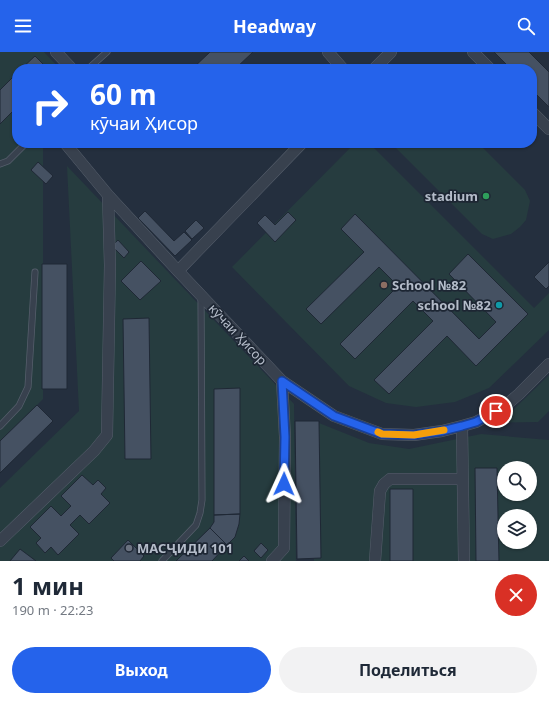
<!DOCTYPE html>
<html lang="ru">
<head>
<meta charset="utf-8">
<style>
  body { margin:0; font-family:"Noto Sans",sans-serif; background:#f2f2f3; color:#1f2937; height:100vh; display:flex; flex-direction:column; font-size:15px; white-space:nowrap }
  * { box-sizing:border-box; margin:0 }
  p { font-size:13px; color:#747a83 }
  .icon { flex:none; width:22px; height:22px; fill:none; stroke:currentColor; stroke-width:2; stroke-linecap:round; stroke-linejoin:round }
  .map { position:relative; height:509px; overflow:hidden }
  .drawer { display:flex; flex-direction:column; background:#fff; flex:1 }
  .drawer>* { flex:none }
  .hud { position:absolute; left:12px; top:12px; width:525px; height:84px; border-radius:16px; box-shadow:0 1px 3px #0004; background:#2563eb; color:#fff; overflow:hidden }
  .fabs { position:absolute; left:497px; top:409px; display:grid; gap:8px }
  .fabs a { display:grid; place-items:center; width:40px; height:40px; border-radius:50%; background:#fff; box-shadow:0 1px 3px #0004; font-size:20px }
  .pin { position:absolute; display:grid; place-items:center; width:34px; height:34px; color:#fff; margin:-17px; border:2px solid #fff; border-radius:50%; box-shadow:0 1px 4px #0007 }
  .me { position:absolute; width:44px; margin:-22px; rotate:1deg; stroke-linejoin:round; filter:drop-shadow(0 0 3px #0008) }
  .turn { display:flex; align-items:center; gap:14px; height:84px; padding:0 12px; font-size:18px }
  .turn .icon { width:52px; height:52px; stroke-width:2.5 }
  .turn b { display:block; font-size:28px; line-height:34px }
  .round { display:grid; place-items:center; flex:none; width:42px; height:42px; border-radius:21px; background:#f2f2f3 }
  .overview { display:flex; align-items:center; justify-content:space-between; height:68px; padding:0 12px }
  h1 { font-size:24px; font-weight:700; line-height:30px }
  .action { display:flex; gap:8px; margin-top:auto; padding:8px 12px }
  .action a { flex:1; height:46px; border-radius:24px; background:#2563eb; color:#fff; font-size:16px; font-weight:700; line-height:46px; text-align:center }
  .action a+a { background:#f2f2f3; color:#1f2937 }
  header { display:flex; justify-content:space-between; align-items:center; height:52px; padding:0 12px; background:#2563eb; color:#fff; font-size:18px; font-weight:700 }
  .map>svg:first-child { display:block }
  .green { fill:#263c3f; fill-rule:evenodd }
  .building { fill:#455162; stroke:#1f2835 }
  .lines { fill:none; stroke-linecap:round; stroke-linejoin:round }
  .lane-casing { stroke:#565f6c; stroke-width:7 }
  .street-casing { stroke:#565f6c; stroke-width:12 }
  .lane { stroke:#38414e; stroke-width:5.5 }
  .street { stroke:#38414e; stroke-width:11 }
  .route-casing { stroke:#184099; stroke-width:10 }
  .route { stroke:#2563eb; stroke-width:7 }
  .slow { stroke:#f59e0b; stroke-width:7 }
  .leisure-dot { fill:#2e9e5b; stroke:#1d2633; stroke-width:1.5 }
  .education-dot { fill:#8d6e63; stroke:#1d2633; stroke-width:1.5 }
  .culture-dot { fill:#0f9aa8; stroke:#1d2633; stroke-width:1.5 }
  .worship-dot { fill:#6b7280; stroke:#1d2633; stroke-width:1.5 }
  .labels { text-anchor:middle; stroke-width:3.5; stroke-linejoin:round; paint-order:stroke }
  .poi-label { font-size:13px; font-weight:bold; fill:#b4bcc9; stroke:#1d2633; text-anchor:end }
  .street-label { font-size:13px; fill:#b4bcc9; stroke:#1d2633 }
</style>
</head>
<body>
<header><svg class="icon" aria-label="menu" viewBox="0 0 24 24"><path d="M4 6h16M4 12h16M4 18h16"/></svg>Headway<svg class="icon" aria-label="search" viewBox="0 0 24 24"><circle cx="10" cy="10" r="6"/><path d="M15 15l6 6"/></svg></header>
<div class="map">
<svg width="549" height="509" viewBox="0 0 549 509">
  <rect width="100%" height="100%" fill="#242f3e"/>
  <path class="green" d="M 0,0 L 44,0 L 60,17 L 17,17 L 17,91 L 43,91 L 43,347 L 0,390 Z
    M 355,91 L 369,91 L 534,256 L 549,241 L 549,278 L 489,336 L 455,350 L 416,355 L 386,351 L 349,334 L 232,215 Z
    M 391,91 L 478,91 L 525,138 L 530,149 L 526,168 L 520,175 L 511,182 L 493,187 L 482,182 Z
    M 67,114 L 294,352 L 296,509 L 0,509 L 0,436 L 79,359 Z
    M 549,323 L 549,359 L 538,370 L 484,371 L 513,358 Z
    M 314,369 L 369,391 L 409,397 L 481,382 L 549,388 L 549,509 L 314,509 ZM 504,416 L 530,416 L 530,442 L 504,442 ZM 504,464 L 530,464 L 530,490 L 504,490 Z"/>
  <path class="building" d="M 210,0 L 253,0 L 235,17 L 192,17 Z
    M 494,0 L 529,0 L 549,20 L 549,55 L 532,38 L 532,17 L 511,17 Z
    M 35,4 L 48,17 L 21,17 Z
    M 17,21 L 17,55 L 0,72 L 0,38 Z
    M 38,110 L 53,124 L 46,132 L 31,118 Z
    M 145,159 L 174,189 L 184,180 L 192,188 L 175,204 L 138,166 Z
    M 288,160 L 296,168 L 275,190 L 257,171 L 265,163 L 275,173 Z
    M 355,162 L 479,287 L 496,270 L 449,222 L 468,202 L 528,262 L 476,314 L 447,284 L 389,342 L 374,328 L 433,269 L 413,249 L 355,307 L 340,292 L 398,234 L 379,215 L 321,272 L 306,257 L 364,200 L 341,177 Z
    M 196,168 L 204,176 L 192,187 L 185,179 Z
    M 118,188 L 129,200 L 124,206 L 112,194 Z
    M 141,209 L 161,229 L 140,248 L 121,229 Z
    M 549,210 L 549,234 L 546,237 L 534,225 Z
    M 42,212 L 67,212 L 67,337 L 42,337 Z
    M 149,266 L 151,407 L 125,407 L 123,267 Z
    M 240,336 L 240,462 L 214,463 L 214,337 Z
    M 37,353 L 53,369 L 0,421 L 0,389 Z
    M 295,369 L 319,369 L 321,506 L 297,507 Z
    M 475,416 L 497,416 L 499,509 L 476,509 Z
    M 82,423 L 93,433 L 98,428 L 106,436 L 101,442 L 110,451 L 89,472 L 80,463 L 70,473 L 79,482 L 58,503 L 51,495 L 45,501 L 36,491 L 41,486 L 30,475 L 51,454 L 61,464 L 71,454 L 61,444 Z
    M 390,437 L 413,437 L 413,509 L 390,509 Z
    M 240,462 L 239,472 L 235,485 L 227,493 L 210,476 L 214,470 L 214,463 Z
    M 210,476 L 227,493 L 212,509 L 176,509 Z
    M 128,488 L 144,504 L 140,509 L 114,509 L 111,506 Z
    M 261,491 L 268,498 L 261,506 L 254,499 Z
    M 20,497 L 36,509 L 10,509 Z
    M 244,504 L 249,509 L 239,509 Z"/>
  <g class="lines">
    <defs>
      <path id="lane" d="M 88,17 L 107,0
        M 0,112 L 8,109 L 26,91
        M 0,374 L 19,354 L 28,335 L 35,220
        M 162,509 L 196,473 L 200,461 L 202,448 L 201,245"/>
      <path id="street" d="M 56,0 L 72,17
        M 328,0 L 343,17
        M 473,0 L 490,17
        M 374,17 L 391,0
        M 532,60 L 549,77
        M 65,91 L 108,143 L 178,219 L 282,329 L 334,364 L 382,382 L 414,383 L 442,379 L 462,374 L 476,370 L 505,354 L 519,342 L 549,312
        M 178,219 L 302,91
        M 462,374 L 464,509
        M 0,489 L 94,399 L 107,383 L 110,213 L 108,143
        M 272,509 L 284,496 L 285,385 L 282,329
        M 375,509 L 380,439 L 384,432 L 390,427 L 463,427"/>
    </defs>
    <use href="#lane" class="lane-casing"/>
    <use href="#street" class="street-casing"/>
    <use href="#lane" class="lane"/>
    <use href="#street" class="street"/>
  </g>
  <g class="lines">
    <defs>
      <path id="route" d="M 284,432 L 285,385 L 282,329 L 334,364 L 382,382 L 414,383 L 442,379 L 462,374 L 476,370 L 496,359"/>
    </defs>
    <use href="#route" class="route-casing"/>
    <use href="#route" class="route"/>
    <path class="slow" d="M 378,380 L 382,382 L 414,383 L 444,378"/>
  </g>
  <circle class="leisure-dot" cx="486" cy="144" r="4"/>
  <circle class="education-dot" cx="384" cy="233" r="4"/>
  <circle class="culture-dot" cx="499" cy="253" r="4"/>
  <circle class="worship-dot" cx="129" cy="496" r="4"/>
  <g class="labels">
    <g class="poi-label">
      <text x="478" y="149">stadium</text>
      <text x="392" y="238" text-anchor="start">School №82</text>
      <text x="491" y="258">school №82</text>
      <text x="137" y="501" text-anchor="start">МАСҶИДИ 101</text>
    </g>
    <g class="street-label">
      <text transform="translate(238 282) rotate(47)" y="5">кӯчаи Ҳисор</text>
    </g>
  </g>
</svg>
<div class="fabs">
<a><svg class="icon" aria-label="search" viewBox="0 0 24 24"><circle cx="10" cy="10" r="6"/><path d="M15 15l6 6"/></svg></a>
<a><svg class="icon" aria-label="layers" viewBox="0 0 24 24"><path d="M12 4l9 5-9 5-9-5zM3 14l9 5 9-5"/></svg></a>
</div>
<div class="pin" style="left:496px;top:359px;background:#d93025"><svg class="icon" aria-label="arrive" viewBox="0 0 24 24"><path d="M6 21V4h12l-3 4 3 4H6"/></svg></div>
<svg class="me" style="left:284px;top:432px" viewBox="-20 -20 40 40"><path d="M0-17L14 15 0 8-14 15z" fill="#2563eb" stroke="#fff" stroke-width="4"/></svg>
<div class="hud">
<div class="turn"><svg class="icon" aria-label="right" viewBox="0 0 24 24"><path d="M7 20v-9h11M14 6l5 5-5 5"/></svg><div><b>60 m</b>кӯчаи Ҳисор</div></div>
</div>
</div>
<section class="drawer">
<div class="overview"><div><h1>1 мин</h1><p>190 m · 22:23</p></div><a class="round" style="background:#d93025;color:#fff"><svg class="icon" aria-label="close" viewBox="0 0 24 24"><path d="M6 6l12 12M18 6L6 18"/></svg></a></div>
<div class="action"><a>Выход</a><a>Поделиться</a></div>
</section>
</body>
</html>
